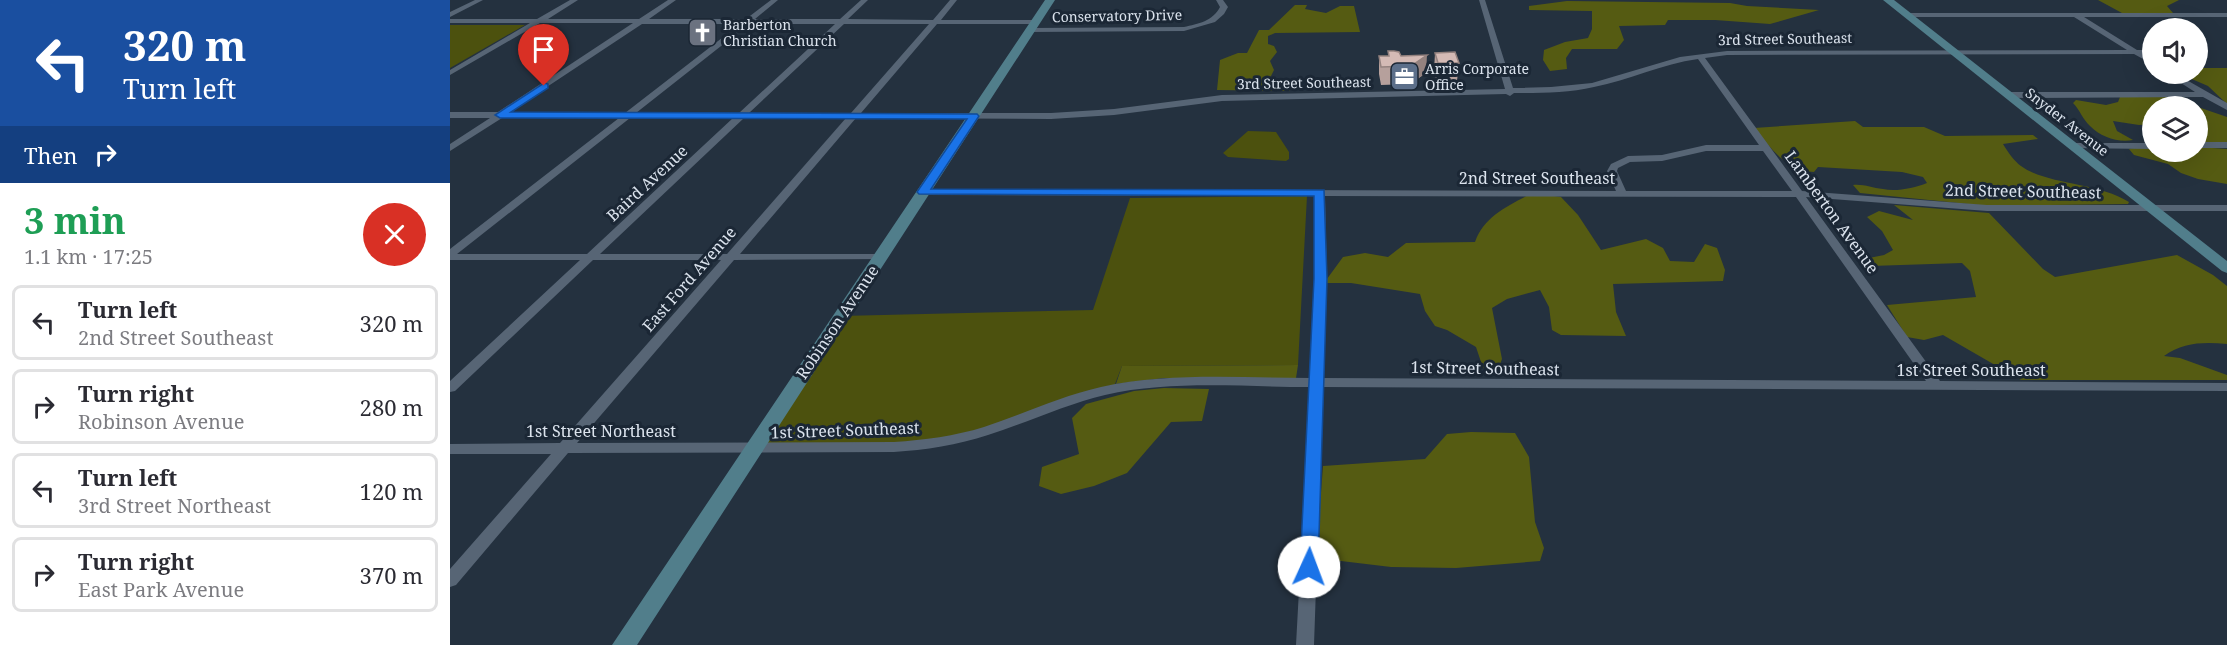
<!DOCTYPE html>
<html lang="en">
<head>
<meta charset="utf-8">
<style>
  body { margin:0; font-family:"Noto Serif",serif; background:#f7f7f7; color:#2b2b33; height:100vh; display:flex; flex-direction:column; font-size:22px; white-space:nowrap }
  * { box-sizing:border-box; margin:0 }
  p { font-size:20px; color:#7c7c81 }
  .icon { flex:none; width:33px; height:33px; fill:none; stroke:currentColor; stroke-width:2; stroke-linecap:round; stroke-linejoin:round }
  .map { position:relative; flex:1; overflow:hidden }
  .drawer { display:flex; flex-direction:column; background:#fff; width:450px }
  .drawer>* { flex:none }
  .guide { background:#1a4fa0; color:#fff; overflow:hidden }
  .tools { position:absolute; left:1692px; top:18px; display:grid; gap:12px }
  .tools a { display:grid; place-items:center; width:66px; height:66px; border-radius:50%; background:#fff; box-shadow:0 6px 24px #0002; font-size:30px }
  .pin { position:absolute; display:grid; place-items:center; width:51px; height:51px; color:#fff; margin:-62px -26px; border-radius:50% 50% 50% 0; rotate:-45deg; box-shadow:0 0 6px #0007 }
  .pin .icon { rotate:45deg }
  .me { position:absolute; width:66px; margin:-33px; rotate:2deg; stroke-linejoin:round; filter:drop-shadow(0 0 4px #0008) }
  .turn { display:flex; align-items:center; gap:21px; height:126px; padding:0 24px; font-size:27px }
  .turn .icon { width:78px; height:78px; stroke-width:2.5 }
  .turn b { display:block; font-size:42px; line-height:51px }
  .then { display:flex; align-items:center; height:57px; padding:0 24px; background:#0003; gap:12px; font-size:22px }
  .round { display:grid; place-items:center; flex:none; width:63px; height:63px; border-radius:32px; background:#f7f7f7 }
  .summary { display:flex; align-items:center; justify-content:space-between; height:102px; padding:0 24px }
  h1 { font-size:36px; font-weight:700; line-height:45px; color:#1e9e55 }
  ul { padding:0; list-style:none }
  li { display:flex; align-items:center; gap:18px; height:75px; margin:0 12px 9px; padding:0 12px; border:3px solid #e1e1e2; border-radius:9px }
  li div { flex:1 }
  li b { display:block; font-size:22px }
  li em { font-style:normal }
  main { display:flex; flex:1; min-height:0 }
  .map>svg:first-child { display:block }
  .green { fill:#4c510e }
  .forest { fill:#555b12 }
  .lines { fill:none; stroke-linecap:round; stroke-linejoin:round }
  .minor { fill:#576575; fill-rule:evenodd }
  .secondary { fill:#517e8b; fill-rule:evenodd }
  .wall { fill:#b6a09c }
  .shaded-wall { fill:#94827f }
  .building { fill:#d4bab5; stroke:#94827f; stroke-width:1.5 }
  .route { fill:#1a73e8; stroke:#114b97; stroke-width:1.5 }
  .labels { text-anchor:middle; stroke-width:6; stroke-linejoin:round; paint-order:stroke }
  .far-street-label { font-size:14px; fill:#dbe3ed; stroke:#1b2735 }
  .far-poi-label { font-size:14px; fill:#dbe3ed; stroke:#1b2735; text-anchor:start }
  .street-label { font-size:16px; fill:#dbe3ed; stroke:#1b2735 }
</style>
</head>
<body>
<main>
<section class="drawer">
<div class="guide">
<div class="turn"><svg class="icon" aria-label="left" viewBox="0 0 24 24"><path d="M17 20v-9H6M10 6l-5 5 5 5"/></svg><div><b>320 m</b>Turn left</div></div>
<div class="then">Then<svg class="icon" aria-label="right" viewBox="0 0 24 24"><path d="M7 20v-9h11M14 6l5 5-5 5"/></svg></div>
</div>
<div class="summary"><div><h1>3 min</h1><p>1.1 km · 17:25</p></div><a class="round" style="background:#d93025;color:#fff"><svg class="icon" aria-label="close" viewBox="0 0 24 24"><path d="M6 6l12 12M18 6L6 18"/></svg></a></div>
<ul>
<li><svg class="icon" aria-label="left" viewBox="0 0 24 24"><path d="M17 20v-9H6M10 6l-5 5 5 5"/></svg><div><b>Turn left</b><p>2nd Street Southeast</p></div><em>320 m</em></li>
<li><svg class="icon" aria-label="right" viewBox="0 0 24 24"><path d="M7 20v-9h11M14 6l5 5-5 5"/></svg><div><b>Turn right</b><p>Robinson Avenue</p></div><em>280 m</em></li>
<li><svg class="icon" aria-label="left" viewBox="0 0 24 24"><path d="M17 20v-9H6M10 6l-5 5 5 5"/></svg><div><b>Turn left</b><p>3rd Street Northeast</p></div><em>120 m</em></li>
<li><svg class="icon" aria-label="right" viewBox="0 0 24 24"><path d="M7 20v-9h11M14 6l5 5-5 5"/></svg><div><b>Turn right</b><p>East Park Avenue</p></div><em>370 m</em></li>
</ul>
</section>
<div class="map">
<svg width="1777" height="645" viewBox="0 0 1777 645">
  <rect width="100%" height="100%" fill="#24313f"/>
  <path class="green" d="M 0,25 L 75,25 L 0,68 Z
    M 798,131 L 826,132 L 839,152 L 839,159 L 836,161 L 778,157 L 773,153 Z
    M 857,196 L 848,365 L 672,366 L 663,389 L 569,420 L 470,445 L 302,449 L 391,316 L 643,310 L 680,198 Z"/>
  <path class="forest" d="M 1648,0 L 1729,0 L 1717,6 L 1723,13 L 1672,13 Z
    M 1117,1 L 1280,3 L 1297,6 L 1369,10 L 1320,24 L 1265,20 L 1218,20 L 1215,25 L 1169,26 L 1174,40 L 1167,49 L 1122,49 L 1116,58 L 1117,69 L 1100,71 L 1093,60 L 1094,50 L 1115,42 L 1138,38 L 1142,29 L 1142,11 L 1079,10 L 1079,6 Z
    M 845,5 L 857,5 L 855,9 L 876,13 L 890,6 L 904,6 L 910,32 L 825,33 L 818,36 L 818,44 L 824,46 L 827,52 L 820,61 L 824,70 L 820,78 L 838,88 L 840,91 L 767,90 L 770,60 L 788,53 L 797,53 L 809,30 L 819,30 Z
    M 1748,68 L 1777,68 L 1777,104 L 1758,86 L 1730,74 L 1748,74 Z
    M 1731,96 L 1747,106 L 1702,106 L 1702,124 L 1689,125 L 1663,121 L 1667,131 L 1683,140 C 1668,143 1651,137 1640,126 C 1633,120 1630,110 1623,103 L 1626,100 L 1656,105 L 1668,102 L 1670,97 Z
    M 1748,107 L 1777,117 L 1777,143 L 1752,143 L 1748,138 Z
    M 1405,121 L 1413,127 L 1474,127 L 1495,136 L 1583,135 L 1588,139 L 1553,144 C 1557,151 1565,162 1571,166 C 1597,185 1647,182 1679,202 L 1678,204 L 1538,206 L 1410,193 L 1403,185 C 1414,184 1422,188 1433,189 C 1446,192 1464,188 1477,183 L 1473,177 L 1452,172 L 1368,167 L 1364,172 C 1336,171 1321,148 1304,128 Z
    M 1689,147 L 1702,148 L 1702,152 L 1748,152 L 1748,147 L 1777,149 L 1777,184 L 1748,179 L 1731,173 L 1718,164 L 1684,155 L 1679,149 Z
    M 1082,193 L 1111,197 L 1128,215 L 1151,250 L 1196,239 L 1213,248 L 1220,261 L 1244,262 L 1255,244 L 1267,248 L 1275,270 L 1273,281 L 1163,284 L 1166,312 L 1176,336 L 1111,335 L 1102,330 L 1099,307 L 1090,290 L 1057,299 L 1042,308 L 1052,359 L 1048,370 L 1033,368 L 1026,347 L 997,330 L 985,326 L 975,311 L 970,294 L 901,283 L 874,283 L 893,257 L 915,253 L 938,257 L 956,243 L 1025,242 C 1034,216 1058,206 1082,193 Z
    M 1444,205 L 1539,213 L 1593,269 L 1605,277 L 1727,255 L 1763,275 L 1777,286 L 1777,344 C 1754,342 1733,342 1714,356 L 1730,358 L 1777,375 L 1777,380 L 1571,380 L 1493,335 L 1474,340 L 1457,337 L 1437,305 L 1526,297 L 1520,271 L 1512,263 L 1421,266 L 1409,260 L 1434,255 L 1443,250 L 1432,231 L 1417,217 L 1429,211 L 1463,220 Z
    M 848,365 L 846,378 L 714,378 L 666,384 L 672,366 Z
    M 714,388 L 759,389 L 752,421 L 721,422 L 677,473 L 644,486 L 611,494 L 589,486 L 592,467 L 629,454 L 622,418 L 636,404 L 684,391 Z
    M 1021,432 L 1065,433 L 1079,457 L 1085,522 L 1094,548 L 1090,561 L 1006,568 L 941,567 L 866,558 L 873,466 L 975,459 L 997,434 Z"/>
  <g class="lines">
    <path class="minor" d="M 25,0 L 33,0 L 0,17 L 0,12 Z
      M 120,0 L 128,0 L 98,19 L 189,19 L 218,0 L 226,0 L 199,19 L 296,19 L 321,0 L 328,0 L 305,19 L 390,19 L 411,0 L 418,0 L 398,19 L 483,20 L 500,0 L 507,0 L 491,20 L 586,20 L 590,22 L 586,24 L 487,24 L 411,113 L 601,113 L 664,109 L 772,95 L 1055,89 L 1029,0 L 1035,0 L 1063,88 L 1101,87 L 1142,83 L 1230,57 L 1277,51 L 1677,50 L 1624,17 L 1455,17 L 1455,13 L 1777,13 L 1777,17 L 1634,17 L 1687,50 L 1702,50 L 1702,54 L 1695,54 L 1702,59 L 1702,64 L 1684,54 L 1277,55 L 1255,58 L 1352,191 L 1537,205 L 1777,205 L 1777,211 L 1537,211 L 1356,197 L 1490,381 L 1777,383 L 1777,391 L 873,387 L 864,645 L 846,645 L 860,387 C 792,387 721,380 655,395 C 617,404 576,423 538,435 C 508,445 475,450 444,452 L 118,453 L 6,585 L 0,587 L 0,569 L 101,454 L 0,454 L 0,444 L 110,443 L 271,260 L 143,260 L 5,391 L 0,392 L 0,381 L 130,260 L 0,260 L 0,249 L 169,118 L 52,118 L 0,151 L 0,144 L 40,118 L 0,118 L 0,112 L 48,112 L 183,23 L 90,23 L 0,75 L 0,70 L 80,23 L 0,23 L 0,19 L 87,19 ZM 192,24 L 290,24 L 175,113 L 59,112 ZM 299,24 L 385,24 L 289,113 L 186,113 ZM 394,24 L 479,24 L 401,113 L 299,113 ZM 1248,59 L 1309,145 L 1256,145 L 1212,155 L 1178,156 L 1161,164 L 1157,171 L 1166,191 L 473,189 L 468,192 L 473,195 L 865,196 L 865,279 L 860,378 C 791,378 719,372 651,387 C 611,396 573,414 534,427 C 505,436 474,440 444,442 L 127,443 L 284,260 L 434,259 L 435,257 L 434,255 L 430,254 L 290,254 L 406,118 L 601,119 L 664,115 L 772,101 L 1056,94 L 1060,96 L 1064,93 C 1090,93 1118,93 1144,87 C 1179,80 1212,64 1248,59 ZM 180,118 L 283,118 L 137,254 L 7,254 ZM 294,118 L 396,118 L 277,254 L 150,254 ZM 1256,151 L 1313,151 L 1342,191 L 1176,191 L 1167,171 L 1168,168 L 1180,162 L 1212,161 ZM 875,196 L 1346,197 L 1476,381 L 873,378 L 877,279 Z
      M 766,0 L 773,0 L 778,7 L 774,14 L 765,22 L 734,31 L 580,32 L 576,30 L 580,28 L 734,27 C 748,24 763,21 770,7 Z
      M 1717,74 L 1726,74 L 1777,103 L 1777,110 L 1753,97 L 1558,98 L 1554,95 L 1558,92 L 1745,92 Z
      M 1748,142 L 1777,142 L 1777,148 L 1748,148 Z
      M 1623,143 L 1702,143 L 1702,149 L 1620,148 L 1618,146 Z"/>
    <path class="secondary" d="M 595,0 L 605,0 L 187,645 L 162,645 Z
      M 1433,0 L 1444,0 L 1777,261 L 1777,273 L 1772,271 Z"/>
  </g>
  <path class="wall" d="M 938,51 L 951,56 L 976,73 L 960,84 L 931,85 L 929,74 L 929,56 L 938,56 Z
    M 985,53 L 1009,63 L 1007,81 L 987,82 L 984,71 Z"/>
  <path class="shaded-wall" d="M 977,55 L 976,73 L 960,84 L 961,66 Z"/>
  <path class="building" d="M 938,51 L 944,51 L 949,52 L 951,56 L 977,55 L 961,66 L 931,67 L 929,56 L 939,56 Z
    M 1005,52 L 1009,63 L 988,63 L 985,53 Z"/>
  <path class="route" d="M 94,83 L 98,84 L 98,88 L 61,112 L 527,114 L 529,116 L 481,189 L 874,190 L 877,279 L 868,567 L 865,572 L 859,575 L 852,572 L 850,567 L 864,279 L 864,196 L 469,194 L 467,192 L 517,119 L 50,118 L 45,115 Z"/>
  <defs>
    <symbol id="church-square" viewBox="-11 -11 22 22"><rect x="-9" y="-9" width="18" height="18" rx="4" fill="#6b7280" stroke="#1b2735"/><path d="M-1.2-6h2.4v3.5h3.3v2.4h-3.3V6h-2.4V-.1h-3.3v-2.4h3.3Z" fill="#fff"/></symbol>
    <symbol id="office-square" viewBox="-11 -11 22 22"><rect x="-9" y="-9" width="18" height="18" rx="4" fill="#5c6f8a" stroke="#1b2735"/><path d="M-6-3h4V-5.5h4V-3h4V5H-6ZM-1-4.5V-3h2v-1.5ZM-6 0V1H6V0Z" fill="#fff"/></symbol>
  </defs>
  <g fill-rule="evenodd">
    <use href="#church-square" x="236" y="16" width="33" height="33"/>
    <use href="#office-square" x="938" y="60" width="33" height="33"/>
  </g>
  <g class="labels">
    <g class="far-street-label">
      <text transform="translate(667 16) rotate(-1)" y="5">Conservatory Drive</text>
      <text transform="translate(1335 39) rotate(-1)" y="5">3rd Street Southeast</text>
      <text transform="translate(854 83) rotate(-1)" y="5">3rd Street Southeast</text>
      <text transform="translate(1617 122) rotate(38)" y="5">Snyder Avenue</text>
    </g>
    <g class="far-poi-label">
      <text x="273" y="30">Barberton<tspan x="273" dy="16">Christian Church</tspan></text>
      <text x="975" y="74">Arris Corporate<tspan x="975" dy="16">Office</tspan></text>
    </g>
    <g class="street-label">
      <text x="1087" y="184">2nd Street Southeast</text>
      <text transform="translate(197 183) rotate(-43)" y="6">Baird Avenue</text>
      <text transform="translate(1573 191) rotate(1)" y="6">2nd Street Southeast</text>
      <text transform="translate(1382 212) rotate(54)" y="6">Lamberton Avenue</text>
      <text transform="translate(239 279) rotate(-49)" y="6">East Ford Avenue</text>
      <text transform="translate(387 322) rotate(-56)" y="6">Robinson Avenue</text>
      <text transform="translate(1035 368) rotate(1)" y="6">1st Street Southeast</text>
      <text x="1521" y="376">1st Street Southeast</text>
      <text transform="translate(395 430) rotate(-2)" y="6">1st Street Southeast</text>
      <text x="151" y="437">1st Street Northeast</text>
    </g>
  </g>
</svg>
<div class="tools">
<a><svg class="icon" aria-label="sound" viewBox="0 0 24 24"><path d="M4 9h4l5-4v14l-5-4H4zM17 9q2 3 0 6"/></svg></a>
<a><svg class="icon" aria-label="layers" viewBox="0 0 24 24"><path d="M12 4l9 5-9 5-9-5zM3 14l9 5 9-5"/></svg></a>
</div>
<div class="pin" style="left:94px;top:86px;background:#d93025"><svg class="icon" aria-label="arrive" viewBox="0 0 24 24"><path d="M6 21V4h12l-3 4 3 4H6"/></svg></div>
<svg class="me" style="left:859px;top:567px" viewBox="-20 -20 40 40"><circle r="19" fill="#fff"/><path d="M0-13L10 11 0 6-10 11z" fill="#1a73e8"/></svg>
</div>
</main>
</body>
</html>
